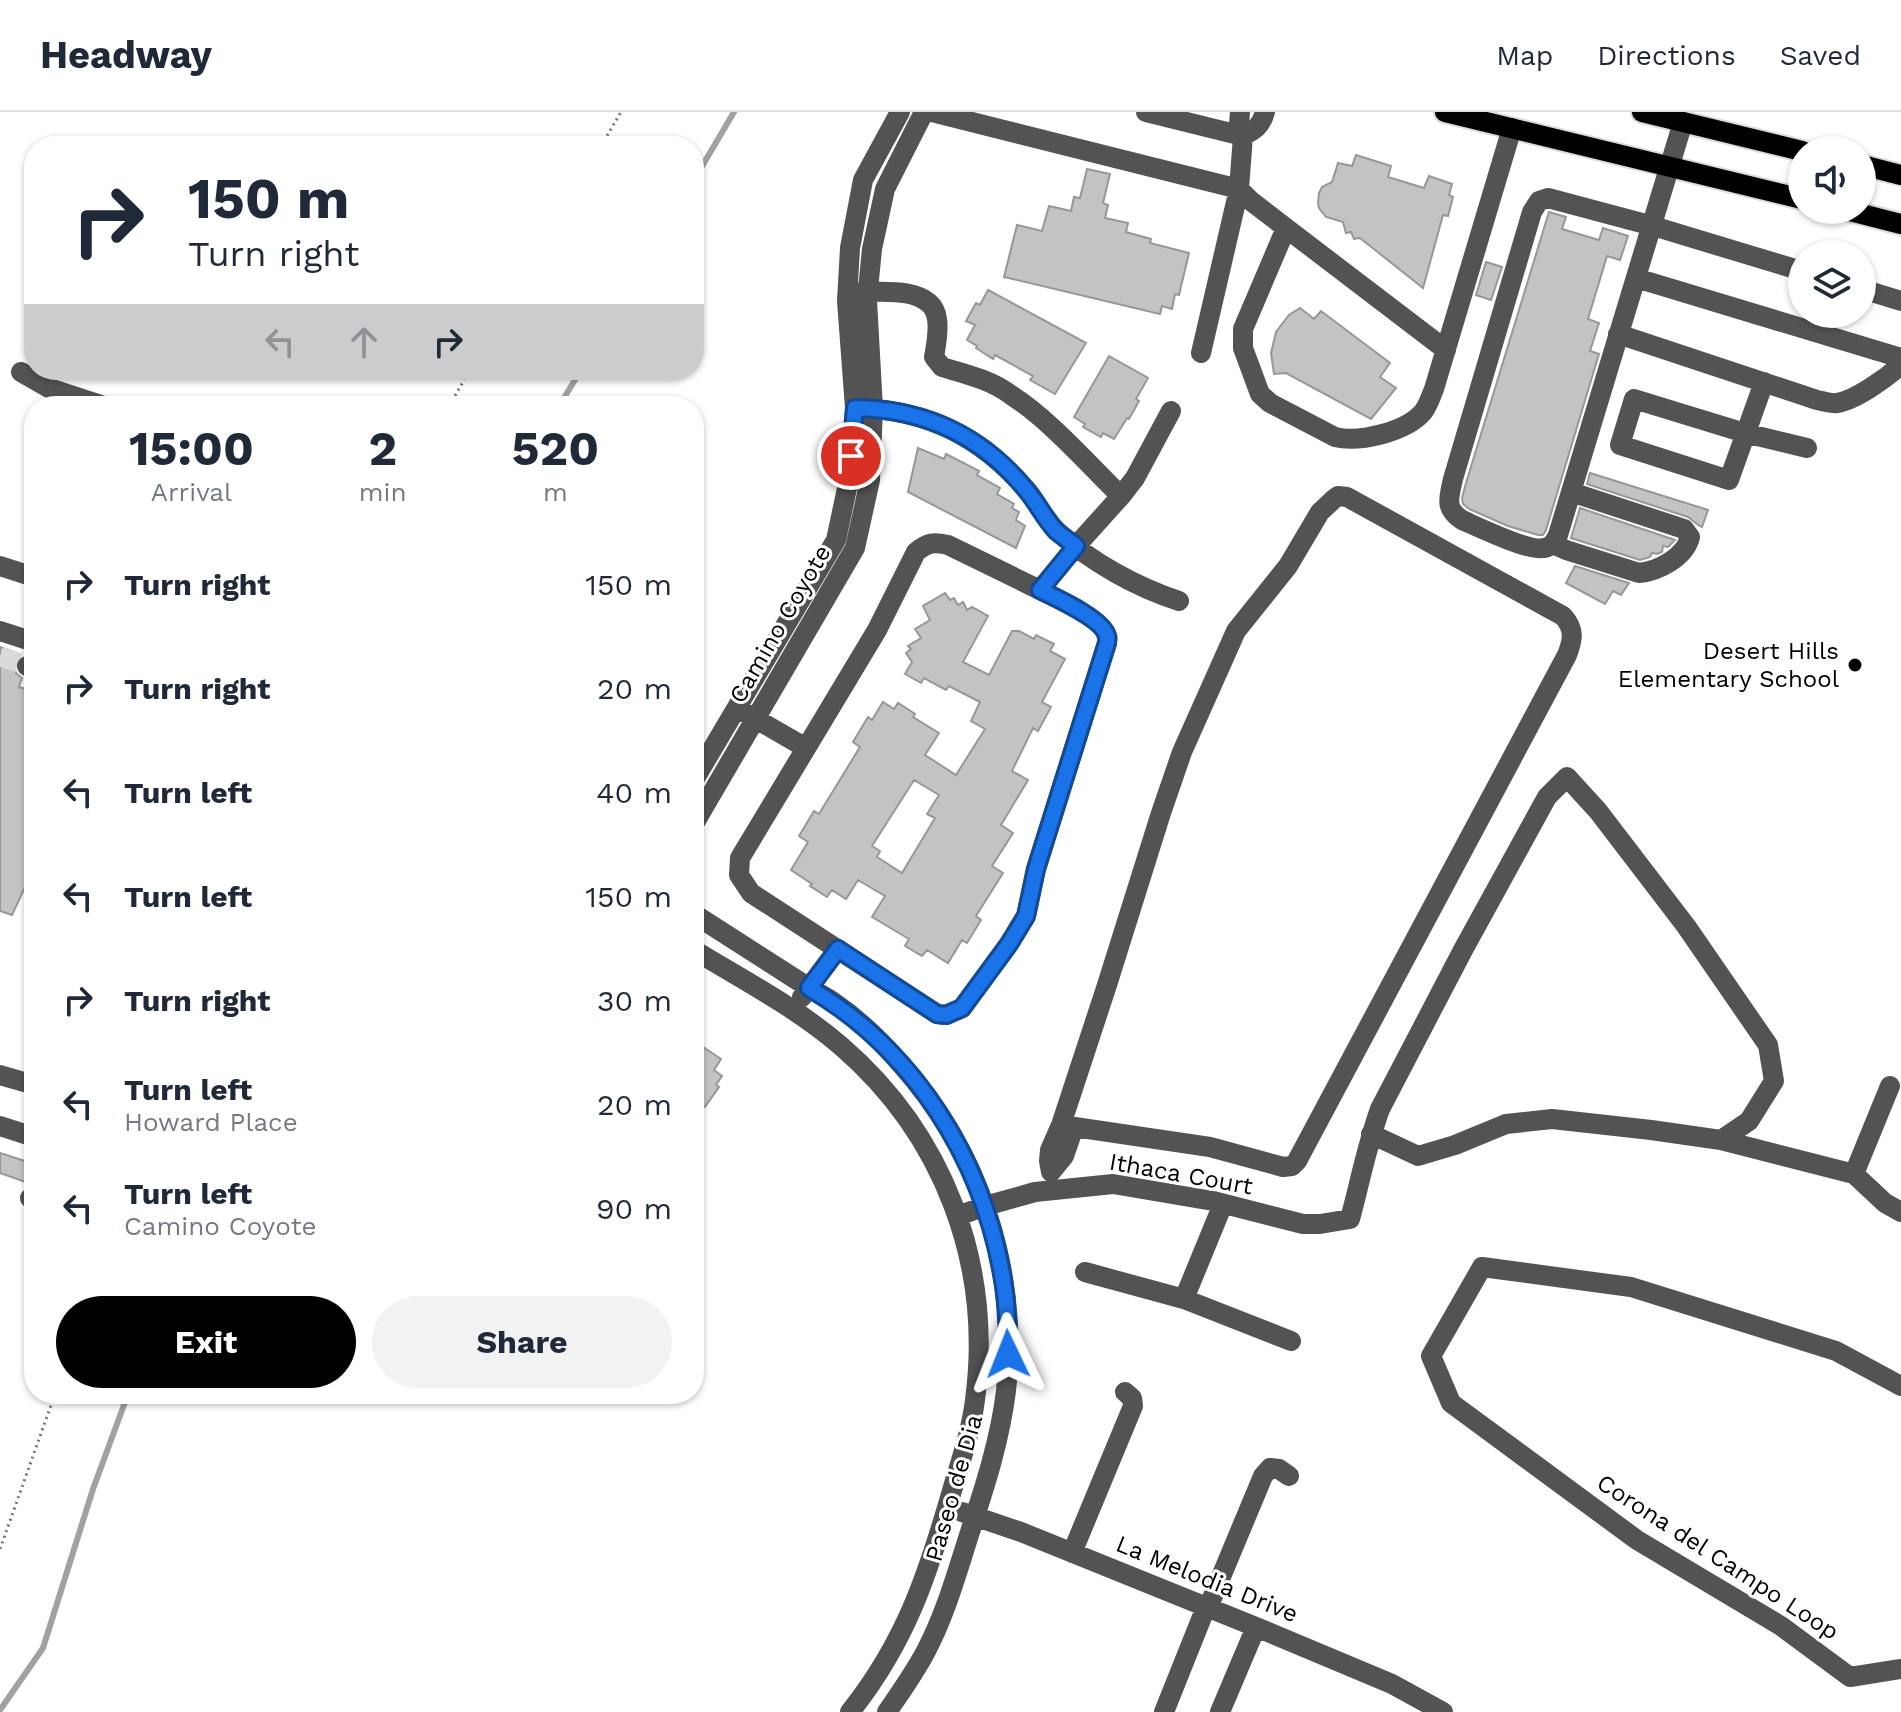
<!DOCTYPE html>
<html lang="en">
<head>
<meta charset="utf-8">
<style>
  body { margin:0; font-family:"Work Sans",sans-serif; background:#f2f2f3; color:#1f2937; height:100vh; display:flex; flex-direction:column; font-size:30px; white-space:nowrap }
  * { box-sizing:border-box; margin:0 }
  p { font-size:26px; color:#747a83 }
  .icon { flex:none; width:44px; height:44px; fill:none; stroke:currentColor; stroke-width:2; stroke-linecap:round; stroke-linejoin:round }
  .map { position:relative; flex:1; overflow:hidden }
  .drawer { position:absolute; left:24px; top:284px; width:680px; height:1008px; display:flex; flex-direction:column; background:#fff; border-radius:32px; box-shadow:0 2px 6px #0004 }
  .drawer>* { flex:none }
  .top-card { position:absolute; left:24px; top:24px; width:680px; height:244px; border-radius:32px; box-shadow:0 2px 6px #0004; background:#fff; color:#1f2937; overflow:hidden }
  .tools { position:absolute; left:1788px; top:24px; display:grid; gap:16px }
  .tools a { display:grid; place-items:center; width:88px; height:88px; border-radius:50%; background:#fff; box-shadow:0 2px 6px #0004; font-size:40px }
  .pin { position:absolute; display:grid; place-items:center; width:68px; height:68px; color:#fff; margin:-34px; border:4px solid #fff; border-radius:50%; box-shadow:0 2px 8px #0007 }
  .me { position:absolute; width:88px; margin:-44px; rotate:358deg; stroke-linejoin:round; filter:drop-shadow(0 0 6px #0008) }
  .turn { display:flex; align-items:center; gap:28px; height:168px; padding:0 32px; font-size:36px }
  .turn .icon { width:104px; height:104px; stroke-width:2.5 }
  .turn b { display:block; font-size:56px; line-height:68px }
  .lanes { display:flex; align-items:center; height:76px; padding:0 32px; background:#0003; justify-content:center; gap:40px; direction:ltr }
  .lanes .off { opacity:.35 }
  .eta { display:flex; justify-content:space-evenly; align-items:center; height:136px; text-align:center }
  .eta b { font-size:48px; font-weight:700; line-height:56px }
  .primary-button { display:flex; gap:16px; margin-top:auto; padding:16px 32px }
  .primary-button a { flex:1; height:92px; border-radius:48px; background:#000; color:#fff; font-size:32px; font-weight:700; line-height:92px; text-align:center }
  .primary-button a+a { background:#f2f2f3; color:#1f2937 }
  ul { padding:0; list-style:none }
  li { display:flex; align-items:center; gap:24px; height:104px; padding:0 32px }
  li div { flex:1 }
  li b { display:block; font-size:30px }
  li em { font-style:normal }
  header { display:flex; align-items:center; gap:48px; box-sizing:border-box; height:112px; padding:0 40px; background:#fff; border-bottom:2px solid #e0e1e3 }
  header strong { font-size:38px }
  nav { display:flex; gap:44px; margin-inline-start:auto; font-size:28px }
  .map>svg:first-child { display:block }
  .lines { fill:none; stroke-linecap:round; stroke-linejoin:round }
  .stream { stroke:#a1a1a1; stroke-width:6 }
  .building { fill:#c3c3c3; stroke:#979797; stroke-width:2; fill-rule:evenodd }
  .minor-tunnel { stroke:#d9d9d9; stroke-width:20; stroke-dasharray:20 10; stroke-linecap:butt }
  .major-casing { stroke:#dbdbdb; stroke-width:24 }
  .path { stroke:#757575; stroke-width:3; stroke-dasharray:2 4; stroke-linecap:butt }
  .minor { stroke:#535353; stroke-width:20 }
  .major { stroke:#000; stroke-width:20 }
  .route-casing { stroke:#114b97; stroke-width:20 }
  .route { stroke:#1a73e8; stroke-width:14 }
  .poi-dot { fill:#000; stroke:#fff; stroke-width:3 }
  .labels { text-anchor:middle; stroke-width:6; stroke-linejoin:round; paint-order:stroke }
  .street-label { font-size:24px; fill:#000; stroke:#fff }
  .poi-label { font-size:24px; fill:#000; stroke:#fff; text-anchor:end }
</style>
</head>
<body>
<header>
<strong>Headway</strong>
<nav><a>Map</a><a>Directions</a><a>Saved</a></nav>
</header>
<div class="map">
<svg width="1901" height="1600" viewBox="0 0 1901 1600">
  <rect width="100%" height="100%" fill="#fff"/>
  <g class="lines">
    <path class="stream" d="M 694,68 L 734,0
      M 559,294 L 581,258
      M 0,1598 L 43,1536 L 93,1377 L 128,1282"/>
  </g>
  <path class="building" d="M 1356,43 L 1391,54 L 1388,65 L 1424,76 L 1429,64 L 1452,72 L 1449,83 L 1453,85 L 1448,104 L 1443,103 L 1423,176 L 1360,126 L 1354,127 L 1351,120 L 1346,121 L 1343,110 L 1326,105 L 1319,96 L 1318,91 L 1319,81 L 1322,75 L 1332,70 L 1338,51 L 1352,54 Z
    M 1087,57 L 1110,62 L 1103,91 L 1108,93 L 1105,106 L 1128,111 L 1126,120 L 1151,127 L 1150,131 L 1189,141 L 1179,183 L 1175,182 L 1172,197 L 1162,194 L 1160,202 L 1004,165 L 1017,113 L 1042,119 L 1049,94 L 1071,99 L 1074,85 L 1080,86 Z
    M 1549,100 L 1566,105 L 1562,117 L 1599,128 L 1603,116 L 1628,124 L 1620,148 L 1607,144 L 1588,207 L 1599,211 L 1590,239 L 1599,242 L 1546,418 L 1543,423 L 1538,423 L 1508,414 L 1469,397 L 1463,392 L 1462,386 L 1466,371 Z
    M 1486,150 L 1502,155 L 1491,188 L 1476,183 Z
    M 988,178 L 1086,231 L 1055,282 L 1030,268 L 1033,264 L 995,243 L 993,247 L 976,236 L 977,234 L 967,228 L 975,213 L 966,209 L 976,191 L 980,193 Z
    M 1300,196 L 1314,207 L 1321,199 L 1390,251 L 1380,265 L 1396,276 L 1371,307 L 1286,261 L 1274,262 L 1271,241 L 1276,220 L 1289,203 Z
    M 1109,244 L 1148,266 L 1136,287 L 1139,289 L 1129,307 L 1127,306 L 1114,327 L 1103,321 L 1101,325 L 1083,315 L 1085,312 L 1074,305 Z
    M 918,336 L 944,347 L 946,342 L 979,359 L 977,363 L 1000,376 L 997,382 L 1014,392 L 1012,396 L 1019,400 L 1016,408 L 1025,414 L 1016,436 L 908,380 Z
    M 1590,361 L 1708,398 L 1702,415 L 1698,413 L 1688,405 L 1587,372 Z
    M 1580,396 L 1675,428 L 1668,435 L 1663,434 L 1662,440 L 1657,442 L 1652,441 L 1650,445 L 1640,448 L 1571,426 Z
    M 1575,454 L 1629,471 L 1621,483 L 1613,479 L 1605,492 L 1566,471 Z
    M 945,481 L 950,488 L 954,486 L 958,493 L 963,490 L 967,498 L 972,495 L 988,504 L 963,550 L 989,563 L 1012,519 L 1019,519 L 1034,527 L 1036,523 L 1054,532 L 1050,539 L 1065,547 L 1042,590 L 1051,595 L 1038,619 L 1033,616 L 1012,659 L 1028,668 L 1001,713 L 1013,721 L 992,754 L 1003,761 L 976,804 L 981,808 L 967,831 L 962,828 L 948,851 L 927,838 L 922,844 L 905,834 L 909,827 L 872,805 L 885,784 L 858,768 L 846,787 L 832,778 L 827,785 L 810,774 L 812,772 L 791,758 L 808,730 L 799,724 L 814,699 L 819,702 L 860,635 L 853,630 L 868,605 L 872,608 L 883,590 L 894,597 L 898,591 L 915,602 L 913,605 L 939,621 L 925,643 L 956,663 L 985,617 L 971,609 L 980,590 L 949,574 L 946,578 L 924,566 L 921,571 L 905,562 L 912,550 L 906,541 L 911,537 L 908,534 L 921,526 L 915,517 L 930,508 L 923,494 ZM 914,668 L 939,683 L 927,702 L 935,706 L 902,761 L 877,745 L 880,739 L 872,734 Z
    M 0,535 L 20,543 L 15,548 L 14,555 L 16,561 L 22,566 L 19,575 L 34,579 L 34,774 L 26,773 L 12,803 L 0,799 Z
    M 694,929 L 721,947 L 714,958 L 722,964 L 716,973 L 719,975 L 705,995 L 694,988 Z
    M 0,1041 L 34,1052 L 34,1073 L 0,1061 Z"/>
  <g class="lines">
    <path class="minor-tunnel" d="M 0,544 L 27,554"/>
    <defs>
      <path id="major" d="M 1445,0 L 1802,87
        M 1642,0 L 1802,39
        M 1862,53 L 1901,63
        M 1846,98 L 1901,112"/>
    </defs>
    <use href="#major" class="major-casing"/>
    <path class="path" d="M 601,34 L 621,0
      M 449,294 L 470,258
      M 0,1437 L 55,1282"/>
    <path class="minor" d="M 932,0 L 1239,77 L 1251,89 L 1286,116 L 1243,217 L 1243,236 L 1260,282 L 1270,291 L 1335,325 C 1359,331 1406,320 1423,300 C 1428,294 1431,284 1434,277 L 1512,16
      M 1146,0 L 1243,24 C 1255,18 1261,14 1265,0
      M 1683,10 C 1642,148 1599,285 1558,423 C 1555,429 1552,435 1544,436 C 1530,440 1478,415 1462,408 C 1444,396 1449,386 1453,367 L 1532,100 L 1539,89 L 1548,86 L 1653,114 L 1802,159
      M 1286,116 L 1446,238
      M 1636,166 L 1901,246
      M 1862,177 L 1901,189
      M 848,181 C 873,180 933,172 937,207 C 939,219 936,234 934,245 L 942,255 C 966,262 991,268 1011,283 C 1051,309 1087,351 1121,384 L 1076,434 L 1040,478 C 1056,486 1103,507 1107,524 C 1108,526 1107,528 1107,531 L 1036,757 L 1026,804 L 1009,832 L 962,896 L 946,903 L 937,902 L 751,781 L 739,763 L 740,746 L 877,518 L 916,440 C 928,430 934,430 948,433 L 1040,478
      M 1618,222 L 1817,288 C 1823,289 1830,292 1837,291 C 1856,288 1886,266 1901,253
      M 1201,241 L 1239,77 L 1243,24 L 1239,12 L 1240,0
      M 21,260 L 49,276 L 104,294
      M 1764,270 L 1729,368 L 1620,333 L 1634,287 L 1745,321 L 1807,336
      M 859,296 C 927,298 980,325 1025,376 C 1037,389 1044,407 1058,420 C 1091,450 1136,475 1179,489
      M 1121,384 L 1135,366 L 1171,299
      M 1553,432 L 1566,438 L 1639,461 C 1659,459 1685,445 1690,425 L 1684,417 L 1571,380
      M 0,454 L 34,465
      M 0,519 L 34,530
      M 27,554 L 34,557
      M 744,600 L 806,636
      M 694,668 L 836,428 L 849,367 L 855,296 L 847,189 L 850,136 L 863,68 L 900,0
      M 694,712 L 855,436 L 870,368 L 873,297 L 867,188 L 872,137 L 885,77 L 924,0
      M 694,802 C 725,822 755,841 786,861 C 801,871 817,880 832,889 C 857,906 880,928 899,950 C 980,1039 1019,1160 1006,1279 C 1000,1328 985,1374 970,1420 C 957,1460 946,1501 926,1539 C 915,1560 901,1580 887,1600
      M 694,838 C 743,868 797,896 841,934 C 944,1023 993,1152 975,1288 C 971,1320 960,1351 951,1382 C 927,1465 905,1531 850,1600
      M 802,885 L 838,837
      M 0,963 L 31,972
      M 1061,1013 L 1210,1035 L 1283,1055 L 1292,1054 L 1297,1049 L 1567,543 C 1573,528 1575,517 1563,504 L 1347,385 L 1338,384 L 1334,387 L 1320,400 L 1288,454 L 1236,519 L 1182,640 L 1161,701 L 1107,873 L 1061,1013 L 1050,1038 L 1049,1049 L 1051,1060 L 1064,1044 L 1074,1015
      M 0,1014 L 34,1025
      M 1721,1028 L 1854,1062 L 1885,1091 L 1901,1100
      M 1854,1062 L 1890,974
      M 30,1086 L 34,1087
      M 1223,1092 L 1184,1187 L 1291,1229
      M 958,1104 L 985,1094 L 1035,1080 L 1113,1072 L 1213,1089 L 1303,1112 L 1320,1112 L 1350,1107 C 1360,1070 1367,1033 1380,997 L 1463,838 L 1547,685 L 1567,665 L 1598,699 L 1686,814 L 1768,933 L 1774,969 L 1749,1009 L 1721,1028 L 1651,1018 L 1552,1007 L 1506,1012 L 1455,1033 L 1418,1044 L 1371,1022
      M 1085,1160 L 1184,1187
      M 1901,1274 L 1836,1239 L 1631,1175 L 1482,1155 L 1431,1244 L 1451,1291 L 1637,1428 L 1781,1514 L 1850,1565 L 1901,1557
      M 962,1400 L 1021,1420 L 1256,1515 L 1392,1572 L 1443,1600
      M 1072,1441 L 1133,1294 L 1132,1286 L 1125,1280
      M 1208,1496 L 1263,1364 L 1270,1356 L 1279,1357 L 1289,1364
      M 1164,1600 L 1206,1495
      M 1220,1600 L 1256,1515"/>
    <use href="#major" class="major"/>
  </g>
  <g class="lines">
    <defs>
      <path id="route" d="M 851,344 L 855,296 C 925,297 983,324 1027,379 C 1037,391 1045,407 1056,419 C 1062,424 1069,429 1076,434 L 1040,478 C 1056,486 1103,507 1107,524 C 1108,526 1107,529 1107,531 L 1036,757 L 1026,804 L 1009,832 L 962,896 L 946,903 L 937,902 L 838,837 L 809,876 C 913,937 981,1045 1002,1162 C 1007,1188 1008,1215 1008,1242"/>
    </defs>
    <use href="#route" class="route-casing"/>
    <use href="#route" class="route"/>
  </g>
  <circle class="poi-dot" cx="1855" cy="553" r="8"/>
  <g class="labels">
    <g class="street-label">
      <text transform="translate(780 512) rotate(-60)" y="8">Camino Coyote</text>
      <text transform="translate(1181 1062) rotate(10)" y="8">Ithaca Court</text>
      <text transform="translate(954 1376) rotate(-74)" y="8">Paseo de Dia</text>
      <text transform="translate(1718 1445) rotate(33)" y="8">Corona del Campo Loop</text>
      <text transform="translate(1207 1467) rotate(22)" y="8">La Melodia Drive</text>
    </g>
    <g class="poi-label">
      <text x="1839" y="547">Desert Hills<tspan x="1839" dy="28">Elementary School</tspan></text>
    </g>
  </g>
</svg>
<div class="tools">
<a><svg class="icon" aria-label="sound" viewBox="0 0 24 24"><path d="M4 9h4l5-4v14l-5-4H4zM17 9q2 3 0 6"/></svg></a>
<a><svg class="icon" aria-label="layers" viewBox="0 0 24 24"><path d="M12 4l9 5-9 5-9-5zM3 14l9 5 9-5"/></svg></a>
</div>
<div class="pin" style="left:851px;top:344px;background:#d93025"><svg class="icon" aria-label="arrive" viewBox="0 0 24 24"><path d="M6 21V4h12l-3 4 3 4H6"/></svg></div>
<svg class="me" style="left:1008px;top:1242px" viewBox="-20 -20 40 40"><path d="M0-17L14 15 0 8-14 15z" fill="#1a73e8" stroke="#fff" stroke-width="4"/></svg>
<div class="top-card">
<div class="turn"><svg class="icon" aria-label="right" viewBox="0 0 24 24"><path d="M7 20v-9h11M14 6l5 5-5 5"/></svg><div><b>150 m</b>Turn right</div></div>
<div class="lanes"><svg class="icon off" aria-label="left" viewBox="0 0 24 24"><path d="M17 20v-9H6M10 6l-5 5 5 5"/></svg><svg class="icon off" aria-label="ahead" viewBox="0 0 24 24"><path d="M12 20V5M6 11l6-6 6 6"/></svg><svg class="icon" aria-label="right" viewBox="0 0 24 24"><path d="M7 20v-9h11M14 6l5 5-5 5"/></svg></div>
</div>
<section class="drawer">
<div class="eta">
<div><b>15:00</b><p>Arrival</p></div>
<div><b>2</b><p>min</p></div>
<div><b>520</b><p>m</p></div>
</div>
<ul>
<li><svg class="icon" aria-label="right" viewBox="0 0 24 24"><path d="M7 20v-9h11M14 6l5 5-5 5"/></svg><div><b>Turn right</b></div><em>150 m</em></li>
<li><svg class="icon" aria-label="right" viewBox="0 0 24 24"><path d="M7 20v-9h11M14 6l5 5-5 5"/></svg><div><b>Turn right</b></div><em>20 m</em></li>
<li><svg class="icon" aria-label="left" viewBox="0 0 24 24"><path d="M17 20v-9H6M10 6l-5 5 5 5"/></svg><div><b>Turn left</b></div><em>40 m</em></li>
<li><svg class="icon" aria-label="left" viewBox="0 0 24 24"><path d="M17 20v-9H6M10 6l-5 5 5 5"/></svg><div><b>Turn left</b></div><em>150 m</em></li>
<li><svg class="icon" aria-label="right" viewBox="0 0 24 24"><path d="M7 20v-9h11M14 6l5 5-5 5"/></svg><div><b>Turn right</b></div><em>30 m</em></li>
<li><svg class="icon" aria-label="left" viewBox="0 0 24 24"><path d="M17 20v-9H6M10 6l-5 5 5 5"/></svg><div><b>Turn left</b><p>Howard Place</p></div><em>20 m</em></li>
<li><svg class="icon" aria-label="left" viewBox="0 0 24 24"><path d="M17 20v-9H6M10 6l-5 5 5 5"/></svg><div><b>Turn left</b><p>Camino Coyote</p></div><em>90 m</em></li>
</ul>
<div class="primary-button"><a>Exit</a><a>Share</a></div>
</section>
</div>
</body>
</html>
